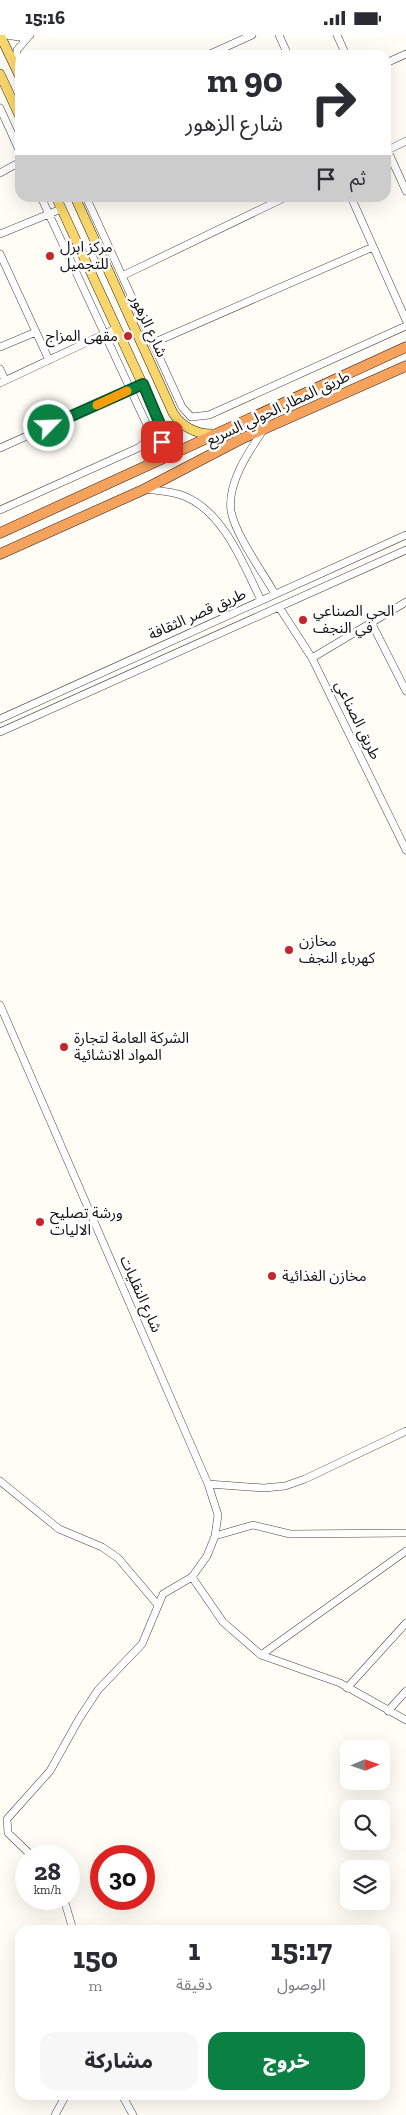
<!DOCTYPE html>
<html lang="ar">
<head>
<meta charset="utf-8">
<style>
  body { margin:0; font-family:"Zilla Slab","Noto Sans Arabic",serif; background:#f7f7f7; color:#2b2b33; direction:rtl; height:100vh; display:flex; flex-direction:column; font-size:19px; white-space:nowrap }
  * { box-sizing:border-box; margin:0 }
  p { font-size:16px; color:#7c7c81 }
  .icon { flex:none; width:28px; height:28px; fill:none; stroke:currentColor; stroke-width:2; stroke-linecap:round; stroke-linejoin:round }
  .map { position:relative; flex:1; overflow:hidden; direction:ltr }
  .sheet { position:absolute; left:15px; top:1890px; width:375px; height:175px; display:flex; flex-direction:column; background:#fff; border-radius:15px; box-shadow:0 5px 20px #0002; direction:rtl }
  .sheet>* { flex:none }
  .hud { position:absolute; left:15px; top:15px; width:376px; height:152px; border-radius:15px; box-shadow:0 5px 20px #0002; direction:rtl; background:#fff; color:#2b2b33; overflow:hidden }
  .needle { width:32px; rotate:88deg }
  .fabs { position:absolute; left:340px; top:1705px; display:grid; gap:10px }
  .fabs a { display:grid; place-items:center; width:50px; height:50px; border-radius:10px; background:#fff; box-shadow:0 5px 20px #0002; font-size:25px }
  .speed { position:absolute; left:15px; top:1810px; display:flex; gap:10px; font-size:25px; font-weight:700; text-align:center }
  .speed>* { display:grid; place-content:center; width:65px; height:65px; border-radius:50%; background:#fff; box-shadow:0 5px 20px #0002; line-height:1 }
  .speed small { font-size:12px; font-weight:400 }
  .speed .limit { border:8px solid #d22; background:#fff; color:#111 }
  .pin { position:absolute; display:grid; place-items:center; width:42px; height:42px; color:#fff; margin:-21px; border-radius:10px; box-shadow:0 2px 8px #0006 }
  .me { position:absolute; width:55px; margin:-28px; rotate:66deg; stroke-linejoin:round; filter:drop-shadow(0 0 4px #0008) }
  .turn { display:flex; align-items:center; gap:18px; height:105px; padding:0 25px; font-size:22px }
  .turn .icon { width:65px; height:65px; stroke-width:2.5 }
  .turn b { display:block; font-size:35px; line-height:42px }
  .then { display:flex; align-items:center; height:48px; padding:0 25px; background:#0003; gap:10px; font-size:19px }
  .eta { display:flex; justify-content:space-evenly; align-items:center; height:85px; text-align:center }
  .eta b { font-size:30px; font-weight:800; line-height:35px }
  .button { display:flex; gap:10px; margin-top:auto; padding:10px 25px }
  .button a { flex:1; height:58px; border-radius:15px; background:#0b8043; color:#fff; font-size:20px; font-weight:800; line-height:58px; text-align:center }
  .button a+a { background:#f7f7f7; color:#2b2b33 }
  .status { display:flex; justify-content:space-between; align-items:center; height:35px; padding:0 25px; background:#fff; direction:ltr }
  .status svg { height:14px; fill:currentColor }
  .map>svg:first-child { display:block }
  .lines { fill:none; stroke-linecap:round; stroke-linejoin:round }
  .minor-casing { stroke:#444; stroke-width:8 }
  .major-casing { stroke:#222; stroke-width:10 }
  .highway-casing { stroke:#222; stroke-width:11 }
  .minor { stroke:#fff; stroke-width:7 }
  .major { stroke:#f9d66b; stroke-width:9 }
  .highway { stroke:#f5a25d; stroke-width:10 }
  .route-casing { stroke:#07532c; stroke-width:12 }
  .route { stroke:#0b8043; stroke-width:9 }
  .slow { stroke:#f59e0b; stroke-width:9 }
  .poi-dot { fill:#c4262e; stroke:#fff; stroke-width:2 }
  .labels { text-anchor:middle; stroke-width:5; stroke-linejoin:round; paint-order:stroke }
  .poi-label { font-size:15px; fill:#111; stroke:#fff; text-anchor:start }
  .street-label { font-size:15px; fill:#111; stroke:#fff }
</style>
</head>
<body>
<div class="status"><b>15:16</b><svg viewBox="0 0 49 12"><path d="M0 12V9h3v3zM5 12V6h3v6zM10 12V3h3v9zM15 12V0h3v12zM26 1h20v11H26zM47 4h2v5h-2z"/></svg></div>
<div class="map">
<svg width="406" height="2080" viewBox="0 0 406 2080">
  <rect width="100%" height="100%" fill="#fffdf5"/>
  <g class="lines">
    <defs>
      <path id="minor" d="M 6,0 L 19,2 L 30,0
        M 279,0 L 288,20
        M 337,0 L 346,20
        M 208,20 L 252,0
        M 386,28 L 406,19
        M 16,30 L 17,15 L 29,1
        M 0,73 L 20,117
        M 386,112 L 406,156
        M 388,115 L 406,106
        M 0,138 L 20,127
        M 86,162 L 182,372 L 191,382 L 209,380 L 406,291
        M 351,162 L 406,285
        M 0,199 L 61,174
        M 0,219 L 49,325
        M 122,241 L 286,162
        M 153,308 L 373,212
        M 0,312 L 36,297
        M 0,334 L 5,345
        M 0,348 L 117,293
        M 264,394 C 249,416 227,448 231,476 C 235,499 263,538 275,559
        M 0,413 L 143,349
        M 146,454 C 158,456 172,456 184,461 C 224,477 243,529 261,565
        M 0,475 L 138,413 C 147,407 150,400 147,390 L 41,162
        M 279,572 L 312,623 L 406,815
        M 371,587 L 406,656
        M 312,623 L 406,567
        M 0,684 L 406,500
        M 0,697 L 406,515
        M 0,970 L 208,1449 L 218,1480 L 215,1501 L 207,1521 L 192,1542 L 163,1559 L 142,1609 L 98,1655 L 79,1684 L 50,1736 L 7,1784 L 8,1798 L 32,1821
        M 0,1446 L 59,1494 L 102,1512 L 118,1523 L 157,1569
        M 208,1449 L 264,1453 L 285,1451 L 305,1444 L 406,1396
        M 215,1501 L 253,1490 L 290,1499 L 406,1498
        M 192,1542 L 223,1587 L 261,1620 L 340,1648 L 406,1685
        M 261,1620 L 406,1516
        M 347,1653 L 406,1588
        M 388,1676 L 406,1656
        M 64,1864 L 73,1895
        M 122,2060 L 133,2080
        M 55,2080 L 66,2060"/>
      <path id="major" d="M 0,0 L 20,42
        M 0,39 L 20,82
        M 56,162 L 160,387 C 165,402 163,417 151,428
        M 75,162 L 173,378 C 183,393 197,400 216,399"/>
      <path id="highway" d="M 0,498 L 406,312
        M 0,519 L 145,454 L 241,404 L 406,331"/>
    </defs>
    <use href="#minor" class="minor-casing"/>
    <use href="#major" class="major-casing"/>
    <use href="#highway" class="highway-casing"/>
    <use href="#minor" class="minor"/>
    <use href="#major" class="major"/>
    <use href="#highway" class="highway"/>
  </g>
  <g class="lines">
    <defs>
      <path id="route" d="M 49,391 L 143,349 L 162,394 L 162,407"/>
    </defs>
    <use href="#route" class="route-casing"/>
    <use href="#route" class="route"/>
    <path class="slow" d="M 97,370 L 127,356"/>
  </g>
  <g class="poi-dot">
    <circle cx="50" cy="221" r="5"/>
    <circle cx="128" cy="301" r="5"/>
    <circle cx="303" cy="585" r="5"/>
    <circle cx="289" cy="915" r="5"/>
    <circle cx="64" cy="1012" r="5"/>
    <circle cx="40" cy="1187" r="5"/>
    <circle cx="272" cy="1241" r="5"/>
  </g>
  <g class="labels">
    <g class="poi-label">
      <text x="60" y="217">مركز ابرل<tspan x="60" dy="17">للتجميل</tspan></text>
      <text x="118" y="306" text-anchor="end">مقهى المزاج</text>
      <text x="313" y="581">الحي الصناعي<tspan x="313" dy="17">في النجف</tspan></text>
      <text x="299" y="911">مخازن<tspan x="299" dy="17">كهرباء النجف</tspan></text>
      <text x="74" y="1008">الشركة العامة لتجارة<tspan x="74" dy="17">المواد الانشائية</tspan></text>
      <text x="50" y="1183">ورشة تصليح<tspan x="50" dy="17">الاليات</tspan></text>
      <text x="282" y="1246">مخازن الغذائية</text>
    </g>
    <g class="street-label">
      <text transform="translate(149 291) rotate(65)" y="5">شارع الزهور</text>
      <text transform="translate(278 373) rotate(-25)" y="5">طريق المطار الحولي السريع</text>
      <text transform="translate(197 579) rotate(-24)" y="5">طريق قصر الثقافة</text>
      <text transform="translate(358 685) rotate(64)" y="5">طريق الصناعي</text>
      <text transform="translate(141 1259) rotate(66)" y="5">شارع النقليات</text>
    </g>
  </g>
</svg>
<div class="fabs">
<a><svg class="needle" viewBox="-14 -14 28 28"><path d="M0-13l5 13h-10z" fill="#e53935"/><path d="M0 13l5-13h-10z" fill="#7c7c81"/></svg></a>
<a><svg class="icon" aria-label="search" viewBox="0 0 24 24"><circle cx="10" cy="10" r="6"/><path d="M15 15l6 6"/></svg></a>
<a><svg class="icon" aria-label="layers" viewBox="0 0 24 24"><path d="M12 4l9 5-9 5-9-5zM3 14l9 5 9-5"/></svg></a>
</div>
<div class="speed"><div>28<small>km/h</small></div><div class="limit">30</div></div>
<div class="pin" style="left:162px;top:407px;background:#d93025"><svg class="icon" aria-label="arrive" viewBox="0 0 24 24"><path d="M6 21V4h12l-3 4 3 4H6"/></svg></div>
<svg class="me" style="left:49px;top:391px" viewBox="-20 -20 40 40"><circle r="17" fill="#0b8043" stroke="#fff" stroke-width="3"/><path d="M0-11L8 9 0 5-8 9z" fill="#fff"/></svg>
<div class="hud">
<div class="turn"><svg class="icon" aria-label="right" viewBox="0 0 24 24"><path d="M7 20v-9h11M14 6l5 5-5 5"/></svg><div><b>90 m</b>شارع الزهور</div></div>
<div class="then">ثم<svg class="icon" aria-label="arrive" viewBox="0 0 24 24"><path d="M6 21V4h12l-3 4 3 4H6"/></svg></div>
</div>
<section class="sheet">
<div class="eta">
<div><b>15:17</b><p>الوصول</p></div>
<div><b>1</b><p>دقيقة</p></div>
<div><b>150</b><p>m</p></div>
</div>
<div class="button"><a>خروج</a><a>مشاركة</a></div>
</section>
</div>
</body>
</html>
